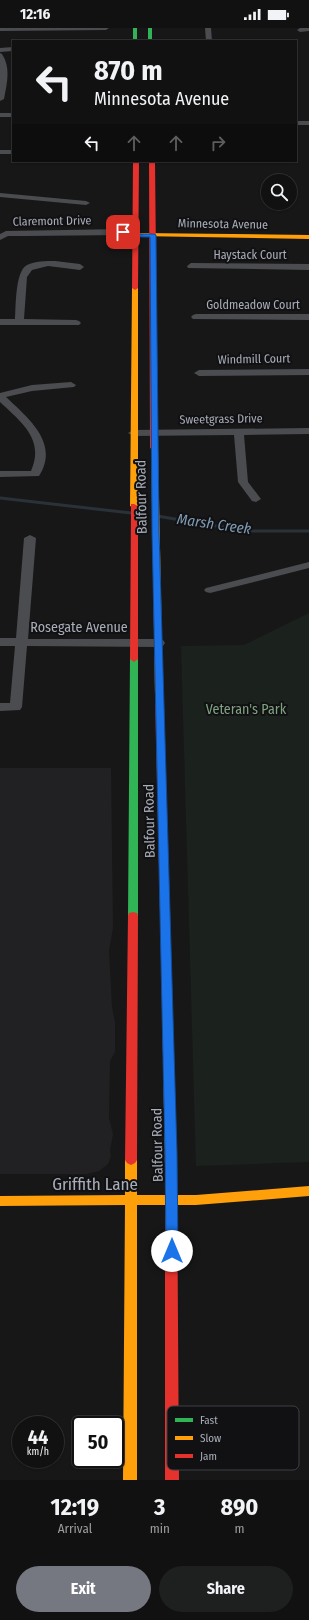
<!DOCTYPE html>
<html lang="en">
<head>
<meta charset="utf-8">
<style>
  body { margin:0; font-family:"Fira Sans Condensed",sans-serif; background:#1e1f1f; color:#f1f3f6; height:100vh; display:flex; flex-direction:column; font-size:15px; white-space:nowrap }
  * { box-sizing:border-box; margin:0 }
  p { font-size:13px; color:#9c9d9f }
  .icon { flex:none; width:22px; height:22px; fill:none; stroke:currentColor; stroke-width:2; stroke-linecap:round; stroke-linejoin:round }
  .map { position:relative; height:1452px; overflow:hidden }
  .sheet { display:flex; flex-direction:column; background:#111; flex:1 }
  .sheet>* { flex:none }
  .hud { position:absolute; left:12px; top:12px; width:285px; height:122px; border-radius:0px; box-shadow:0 1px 3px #0004,0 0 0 1px #303131; background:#111; color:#f1f3f6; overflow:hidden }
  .fabs { position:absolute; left:261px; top:146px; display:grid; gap:8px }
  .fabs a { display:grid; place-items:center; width:36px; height:36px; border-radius:50%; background:#111; box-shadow:0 1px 3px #0004,0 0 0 1px #303131; font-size:20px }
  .speed { position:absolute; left:12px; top:1388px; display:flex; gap:8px; font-size:20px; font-weight:700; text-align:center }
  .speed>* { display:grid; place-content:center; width:52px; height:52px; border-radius:50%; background:#111; box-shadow:0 1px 3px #0004,0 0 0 1px #303131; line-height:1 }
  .speed small { font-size:10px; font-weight:400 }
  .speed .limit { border:2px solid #111; border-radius:6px; background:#fff; color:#111 }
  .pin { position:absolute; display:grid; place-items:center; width:34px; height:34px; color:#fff; margin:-17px; border-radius:8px; box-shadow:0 2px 6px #0006 }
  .me { position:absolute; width:44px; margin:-22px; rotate:0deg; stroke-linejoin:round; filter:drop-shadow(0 0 3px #0008) }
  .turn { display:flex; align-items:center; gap:14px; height:84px; padding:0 16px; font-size:18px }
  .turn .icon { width:52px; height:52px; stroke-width:2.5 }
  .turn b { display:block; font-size:28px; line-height:34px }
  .lanes { display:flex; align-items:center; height:38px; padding:0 16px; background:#0003; justify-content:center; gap:20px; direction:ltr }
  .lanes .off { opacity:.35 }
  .eta { display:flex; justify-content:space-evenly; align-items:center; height:68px; text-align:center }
  .eta b { font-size:24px; font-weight:700; line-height:28px }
  .button { display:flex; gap:8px; margin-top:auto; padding:8px 16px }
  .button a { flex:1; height:46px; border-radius:24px; background:#757880; color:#fff; font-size:16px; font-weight:700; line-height:46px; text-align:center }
  .button a+a { background:#1e1f1f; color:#f1f3f6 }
  .status { display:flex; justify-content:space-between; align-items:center; height:28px; padding:0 20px; background:#111; direction:ltr }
  .status svg { height:11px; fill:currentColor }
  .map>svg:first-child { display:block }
  .built { fill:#212124 }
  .green { fill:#1b211c }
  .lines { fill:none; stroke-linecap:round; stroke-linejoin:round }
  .stream { stroke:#2a3239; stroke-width:3 }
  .street { fill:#4b4c50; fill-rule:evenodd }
  .fast { fill:#30b455; fill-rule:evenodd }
  .slow { fill:#ff9f0a; fill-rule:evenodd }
  .jam { fill:#e5322d; fill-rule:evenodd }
  .route { fill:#1a73e8; stroke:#114b97 }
  .labels { text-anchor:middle; stroke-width:4; stroke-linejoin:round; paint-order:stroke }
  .far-street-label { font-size:12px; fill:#a8adb8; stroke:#111113 }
  .street-label { font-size:14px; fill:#a8adb8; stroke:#111113 }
  .park-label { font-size:14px; fill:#7fa381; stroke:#111113 }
  .water-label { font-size:15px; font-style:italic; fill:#7f9bb3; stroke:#111113 }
  .near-street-label { font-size:17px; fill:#a8adb8; stroke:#111113 }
  .key { fill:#111113; stroke:#3e4045; stroke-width:1 }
  .key-label { font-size:11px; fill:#a8adb8 }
</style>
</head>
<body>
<div class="status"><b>12:16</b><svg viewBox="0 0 49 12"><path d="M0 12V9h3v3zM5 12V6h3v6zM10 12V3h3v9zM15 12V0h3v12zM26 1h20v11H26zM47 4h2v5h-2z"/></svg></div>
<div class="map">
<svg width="309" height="1452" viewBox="0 0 309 1452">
  <rect width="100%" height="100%" fill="#171717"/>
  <path class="built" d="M 0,740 L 111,740 L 113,900 L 109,922 L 112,979 L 115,994 L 115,1024 L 110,1033 L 109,1090 L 113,1106 L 110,1122 L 111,1128 L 108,1136 L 99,1143 L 87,1146 L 0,1146 Z"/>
  <path class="green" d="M 309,585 L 309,1134 L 196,1138 L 181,618 L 244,617 Z"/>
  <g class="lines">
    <path class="stream" d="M 0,470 L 131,485
      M 157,488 L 246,503 L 309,503"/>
    <path class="street" d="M 0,0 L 109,0 L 106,2 L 0,3 Z
      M 205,0 L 211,0 L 212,13 L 206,13 Z
      M 309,0 L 309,3 L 300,4 L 297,2 L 300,0 Z
      M 13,19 L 13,23 L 0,24 L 0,20 Z
      M 0,25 L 2,26 C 11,40 7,55 4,71 L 0,73 Z
      M 0,85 L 13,85 L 13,89 L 0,89 Z
      M 296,93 L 309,93 L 309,97 L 296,97 Z
      M 0,122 L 13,122 L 13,126 L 0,126 Z
      M 0,165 L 86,173 L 90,175 L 86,177 L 0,169 Z
      M 123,201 L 139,205 L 140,207 L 136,210 L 123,207 L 25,208 L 8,208 L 0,212 L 0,206 L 6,203 Z
      M 55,233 L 80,236 L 84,239 L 80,242 L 48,238 L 32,242 L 27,249 L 24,291 L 76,292 L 79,293 L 81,295 L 79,297 L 0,297 L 0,291 L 15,291 C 16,279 15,243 27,237 C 35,233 46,233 55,233 Z
      M 191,235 L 309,236 L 309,242 L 188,240 L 187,238 Z
      M 196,286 L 309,286 L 309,292 L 193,291 L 191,289 L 193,287 Z
      M 309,341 L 309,347 L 199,348 L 194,345 L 199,342 Z
      M 71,354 L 76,357 L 74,359 L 32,363 L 6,369 C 28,390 60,415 39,448 L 0,449 L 0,443 L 31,443 C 45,411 21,394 0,374 L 0,365 L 32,357 Z
      M 309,400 L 309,406 L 244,407 L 248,454 L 261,471 L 256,474 L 252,473 L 238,454 L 234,407 L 133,408 L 128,405 L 133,402 Z
      M 30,507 L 36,510 L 28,611 L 159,611 L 163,612 L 165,615 L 163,618 L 159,619 L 27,618 L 22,679 L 20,682 L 0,683 L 0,675 L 10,675 L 15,618 L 0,618 L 0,610 L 16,610 L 24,510 Z
      M 309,534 L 309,540 L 210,565 L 206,564 L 204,562 L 206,560 Z"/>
    <path class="fast" d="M 133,0 L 137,0 L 137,13 L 133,13 Z
      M 148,0 L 152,0 L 152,13 L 148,13 Z
      M 134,628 L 138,631 L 138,888 L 137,891 L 129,891 L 128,888 L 130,631 Z"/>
    <path class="slow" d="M 140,205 L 309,207 L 309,211 L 138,208 L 137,207 Z
      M 135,258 L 138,260 L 138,478 L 134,480 L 130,478 L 132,260 Z
      M 151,418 L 157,418 L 158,420 L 163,666 L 159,669 L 155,666 Z
      M 167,967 L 171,968 L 172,971 L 177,1140 L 175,1143 L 171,1145 L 167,1143 L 165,1140 L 162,971 L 163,968 Z
      M 131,1127 L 135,1129 L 137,1132 L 137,1167 L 196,1167 L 309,1158 L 309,1168 L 196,1177 L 137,1177 L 137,1452 L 123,1452 L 125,1177 L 0,1178 L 0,1168 L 125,1167 L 125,1132 L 127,1129 Z"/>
    <path class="jam" d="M 133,133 L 139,133 L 138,260 L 135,262 L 132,260 Z
      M 149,133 L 155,133 L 158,420 L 154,422 L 150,420 Z
      M 131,476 L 134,476 L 138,478 L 138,631 L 134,634 L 130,631 Z
      M 159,663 L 163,666 L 172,971 L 171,974 L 167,975 L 163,974 L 162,971 L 155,666 Z
      M 133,884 L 137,885 L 138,888 L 137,1132 L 135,1135 L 131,1137 L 127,1135 L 125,1132 L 128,888 L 129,885 Z
      M 171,1135 L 175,1137 L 177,1140 L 179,1452 L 165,1452 L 165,1140 L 167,1137 Z"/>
  </g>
  <path class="route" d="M 123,202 L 136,206 L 153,206 L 156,207 L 159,503 L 177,1126 L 178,1223 L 176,1227 L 172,1228 L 168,1227 L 166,1223 L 165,1126 L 152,503 L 150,209 L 136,209 L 121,205 L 121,203 Z"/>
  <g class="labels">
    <g class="far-street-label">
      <text transform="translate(52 193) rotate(-1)" y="4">Claremont Drive</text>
      <text transform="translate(223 196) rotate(1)" y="4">Minnesota Avenue</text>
      <text x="250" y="231">Haystack Court</text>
      <text x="253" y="281">Goldmeadow Court</text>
      <text transform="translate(254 331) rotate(-1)" y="4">Windmill Court</text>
      <text transform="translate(221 391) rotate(-1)" y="4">Sweetgrass Drive</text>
    </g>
    <g class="street-label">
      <text transform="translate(141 469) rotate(-91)" y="5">Balfour Road</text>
      <text x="79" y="604">Rosegate Avenue</text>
      <text transform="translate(149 793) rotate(-91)" y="5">Balfour Road</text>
      <text transform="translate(157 1117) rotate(-91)" y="5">Balfour Road</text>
    </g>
    <g class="park-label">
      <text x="246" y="686">Veteran's Park</text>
    </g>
    <g class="water-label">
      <text transform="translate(214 496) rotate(8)" y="5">Marsh Creek</text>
    </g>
    <g class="near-street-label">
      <text x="95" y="1162">Griffith Lane</text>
    </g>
  </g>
  <rect x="167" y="1378" width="132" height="64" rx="6" class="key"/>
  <rect x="175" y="1390" width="18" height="4" fill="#30b455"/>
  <rect x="175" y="1408" width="18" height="4" fill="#ff9f0a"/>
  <rect x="175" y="1426" width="18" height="4" fill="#e5322d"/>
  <g class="key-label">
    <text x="200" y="1396">Fast</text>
    <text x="200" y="1414">Slow</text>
    <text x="200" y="1432">Jam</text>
  </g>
</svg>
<div class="fabs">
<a><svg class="icon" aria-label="search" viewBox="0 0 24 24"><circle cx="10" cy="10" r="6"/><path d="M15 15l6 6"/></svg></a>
</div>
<div class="speed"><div>44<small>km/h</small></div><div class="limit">50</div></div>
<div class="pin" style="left:123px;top:204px;background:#d93025"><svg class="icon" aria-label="arrive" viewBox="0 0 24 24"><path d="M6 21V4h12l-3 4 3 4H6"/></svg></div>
<svg class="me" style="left:172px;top:1223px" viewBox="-20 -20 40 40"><circle r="19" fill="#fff"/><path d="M0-13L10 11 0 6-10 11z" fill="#1a73e8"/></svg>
<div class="hud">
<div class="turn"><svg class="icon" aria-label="left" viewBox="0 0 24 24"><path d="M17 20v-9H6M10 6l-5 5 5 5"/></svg><div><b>870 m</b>Minnesota Avenue</div></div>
<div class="lanes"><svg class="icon" aria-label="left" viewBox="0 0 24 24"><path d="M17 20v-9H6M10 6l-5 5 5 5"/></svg><svg class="icon off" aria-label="ahead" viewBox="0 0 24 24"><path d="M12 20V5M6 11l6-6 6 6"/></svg><svg class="icon off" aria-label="ahead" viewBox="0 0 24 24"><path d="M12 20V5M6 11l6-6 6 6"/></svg><svg class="icon off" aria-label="right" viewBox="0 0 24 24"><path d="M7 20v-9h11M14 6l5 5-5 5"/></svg></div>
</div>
</div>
<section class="sheet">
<div class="eta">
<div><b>12:19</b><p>Arrival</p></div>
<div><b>3</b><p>min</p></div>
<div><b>890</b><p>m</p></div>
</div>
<div class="button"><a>Exit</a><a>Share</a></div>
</section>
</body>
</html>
